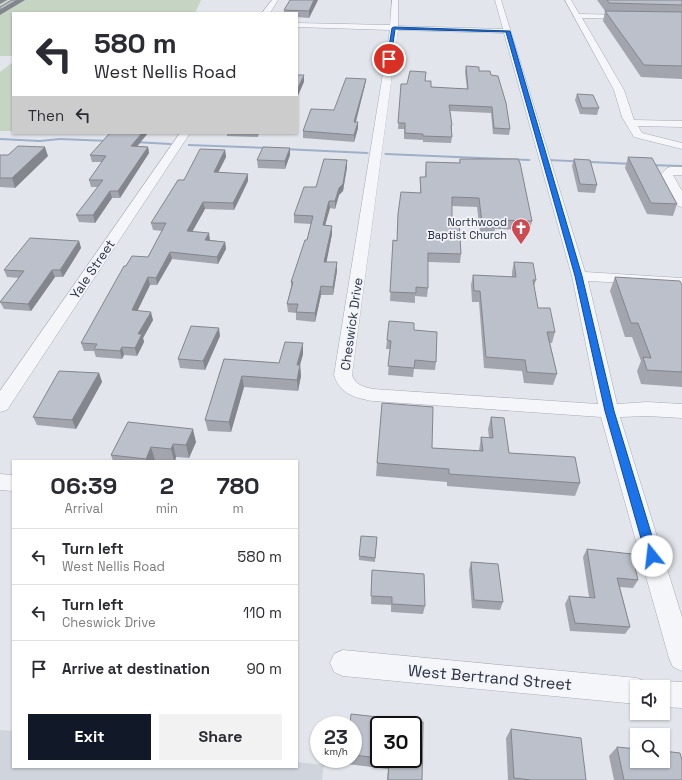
<!DOCTYPE html>
<html lang="en">
<head>
<meta charset="utf-8">
<style>
  body { margin:0; font-family:"Space Grotesk",sans-serif; background:#f2f2f3; color:#2b2b33; height:100vh; display:flex; flex-direction:column; font-size:15px; white-space:nowrap }
  * { box-sizing:border-box; margin:0 }
  p { font-size:13px; color:#7c7c81 }
  .icon { flex:none; width:22px; height:22px; fill:none; stroke:currentColor; stroke-width:2; stroke-linecap:round; stroke-linejoin:round }
  .map { position:relative; flex:1; overflow:hidden }
  .sheet { position:absolute; left:12px; top:460px; width:286px; height:308px; display:flex; flex-direction:column; background:#fff; border-radius:0px; box-shadow:0 1px 3px #0004 }
  .sheet>* { flex:none }
  .top-card { position:absolute; left:12px; top:12px; width:286px; height:122px; border-radius:0px; box-shadow:0 1px 3px #0004; background:#fff; color:#2b2b33; overflow:hidden }
  .fabs { position:absolute; left:630px; top:680px; display:grid; gap:8px }
  .fabs a { display:grid; place-items:center; width:40px; height:40px; border-radius:0px; background:#fff; box-shadow:0 1px 3px #0004; font-size:20px }
  .speed { position:absolute; left:310px; top:716px; display:flex; gap:8px; font-size:20px; font-weight:700; text-align:center }
  .speed>* { display:grid; place-content:center; width:52px; height:52px; border-radius:50%; background:#fff; box-shadow:0 1px 3px #0004; line-height:1 }
  .speed small { font-size:10px; font-weight:400 }
  .speed .limit { border:2px solid #111; border-radius:6px; background:#fff; color:#111 }
  .pin { position:absolute; display:grid; place-items:center; width:34px; height:34px; color:#fff; margin:-17px; border:2px solid #fff; border-radius:50%; box-shadow:0 1px 4px #0007 }
  .me { position:absolute; width:44px; margin:-22px; rotate:344deg; stroke-linejoin:round; filter:drop-shadow(0 0 3px #0008) }
  .turn { display:flex; align-items:center; gap:14px; height:84px; padding:0 16px; font-size:18px }
  .turn .icon { width:52px; height:52px; stroke-width:2.5 }
  .turn b { display:block; font-size:28px; line-height:34px }
  .then { display:flex; align-items:center; height:38px; padding:0 16px; background:#0003; gap:8px; font-size:15px }
  .eta { display:flex; justify-content:space-evenly; align-items:center; height:68px; text-align:center }
  .eta b { font-size:24px; font-weight:700; line-height:28px }
  .primary-button { display:flex; gap:8px; margin-top:auto; padding:8px 16px }
  .primary-button a { flex:1; height:46px; border-radius:0px; background:#111827; color:#fff; font-size:16px; font-weight:700; line-height:46px; text-align:center }
  .primary-button a+a { background:#f2f2f3; color:#2b2b33 }
  ul { padding:0; list-style:none }
  li { display:flex; align-items:center; gap:12px; height:56px; padding:0 16px; border-top:1px solid #e1e1e2 }
  li div { flex:1 }
  li b { display:block; font-size:15px }
  li em { font-style:normal }
  .map>svg:first-child { display:block }
  .built { fill:#d0d4dc }
  .green { fill:#c6d4c3 }
  .lines { fill:none; stroke-linecap:round; stroke-linejoin:round }
  .stream { fill:#9eafca; fill-rule:evenodd }
  .minor-casing { stroke:#a7abb5; stroke-width:1 }
  .minor { fill:#f5f6f9; fill-rule:evenodd }
  .wall { fill:#a2a5ae; fill-rule:evenodd }
  .shaded-wall { fill:#84868d }
  .building { fill:#bcc0ca; stroke:#84868d }
  .route { fill:#1a73e8; stroke:#114b97 }
  .labels { text-anchor:middle; stroke-width:3.5; stroke-linejoin:round; paint-order:stroke }
  .far-poi-label { font-size:11px; fill:#2a3143; stroke:#f2f4f8; text-anchor:end }
  .street-label { font-size:13px; fill:#2a3143; stroke:#f2f4f8 }
  .near-street-label { font-size:16px; fill:#2a3143; stroke:#f2f4f8 }
</style>
</head>
<body>
<div class="map">
<svg width="682" height="780" viewBox="0 0 682 780">
  <rect width="100%" height="100%" fill="#e2e5eb"/>
  <path class="built" d="M 0,730 L 13,731 L 13,767 L 297,767 L 297,762 L 324,765 L 322,780 L 0,780 Z"/>
  <path class="green" d="M 0,0 L 201,0 L 195,13 L 13,13 L 13,56 L 0,56 Z
    M 13,62 L 13,131 L 0,131 L 0,72 Z"/>
  <g class="lines">
    <path class="stream" d="M 0,138 L 40,140 L 60,138 L 109,140 L 111,141 L 109,142 L 60,140 L 40,142 L 0,140 Z
      M 134,141 L 170,143 L 172,144 L 170,145 L 135,143 L 134,143 Z
      M 188,144 L 268,147 L 270,148 L 268,149 L 189,146 L 188,146 Z
      M 283,148 L 367,152 L 369,153 L 367,154 L 284,150 L 282,149 Z
      M 385,153 L 529,159 L 531,160 L 529,161 L 386,155 L 384,154 Z
      M 548,159 L 633,163 L 635,164 L 633,165 L 549,161 L 547,160 Z
      M 648,164 L 682,165 L 682,167 L 649,166 L 648,166 Z"/>
    <defs>
      <path id="minor" d="M 272,0 L 278,0 L 270,13 L 262,13 Z
        M 392,0 L 398,0 L 398,26 L 503,29 L 495,0 L 501,0 L 585,272 L 682,278 L 682,286 L 588,281 L 617,404 L 647,402 L 682,404 L 682,418 L 647,416 L 620,417 L 682,617 L 682,671 L 673,667 L 669,658 L 601,417 L 373,401 C 355,398 340,394 334,375 L 390,30 L 297,27 L 297,23 L 390,25 ZM 398,30 L 504,33 L 572,276 L 598,404 L 373,389 C 364,387 355,385 352,375 Z
        M 565,0 L 571,0 L 579,14 L 630,15 L 631,17 L 627,19 L 582,18 L 624,90 L 634,120 L 682,121 L 682,127 L 638,126 L 642,133 L 682,143 L 682,149 L 634,137 L 622,117 L 614,90 Z
        M 180,133 L 190,133 L 7,410 L 0,412 L 0,391 Z
        M 670,167 L 682,167 L 682,175 L 673,175 L 682,191 L 682,207 L 678,206 L 676,203 L 661,174 L 666,169 Z
        M 0,474 L 13,475 L 13,491 L 0,490 Z
        M 343,650 L 637,678 L 646,682 L 649,687 L 637,687 L 637,704 L 343,676 L 334,672 L 330,663 L 334,654 Z
        M 663,681 L 682,682 L 682,708 L 663,707 L 663,687 L 653,687 L 654,685 Z"/>
    </defs>
    <use href="#minor" class="minor-casing"/>
    <use href="#minor" class="minor"/>
  </g>
  <path class="wall" d="M 318,0 L 309,18 L 297,17 L 297,13 L 284,13 L 284,10 Z
    M 597,0 L 682,0 L 682,79 L 641,77 L 603,21 L 605,11 Z
    M 466,66 L 491,75 L 510,129 L 509,135 L 493,134 L 491,113 L 450,111 L 452,125 L 452,131 L 451,131 L 452,137 L 451,143 L 423,142 L 423,140 L 404,139 L 404,129 L 398,129 L 401,84 L 407,84 L 425,81 L 431,87 L 467,89 L 465,72 Z
    M 366,79 L 365,85 L 356,122 L 358,122 L 358,128 L 354,142 L 303,138 L 303,131 L 334,110 Z
    M 577,94 L 599,108 L 597,115 L 580,114 L 575,100 Z
    M 227,133 L 259,133 L 258,137 L 227,136 Z
    M 137,146 L 148,147 L 149,153 L 120,198 L 112,198 L 95,223 L 79,222 L 76,215 L 98,187 L 91,187 L 89,180 L 102,162 L 92,162 L 90,155 Z
    M 225,150 L 226,157 L 218,172 L 248,181 L 234,210 L 205,209 L 192,232 L 210,240 L 225,242 L 226,249 L 218,264 L 172,259 L 157,285 L 150,285 L 137,311 L 153,320 L 143,338 L 144,342 L 137,356 L 124,355 L 122,359 L 96,357 L 94,351 L 84,351 L 81,343 L 126,266 L 148,257 L 162,231 L 153,230 L 151,223 L 184,180 Z
    M 0,155 L 48,156 L 15,188 L 0,187 Z
    M 290,155 L 285,169 L 258,168 L 257,160 Z
    M 628,157 L 677,204 L 673,216 L 647,214 L 625,168 Z
    M 460,159 L 532,221 L 530,230 L 495,229 L 494,232 L 480,232 L 477,207 L 452,206 L 452,222 L 461,254 L 460,263 L 428,262 L 428,288 L 427,297 L 415,296 L 415,303 L 390,301 L 393,240 L 397,241 L 398,214 L 420,193 L 420,177 L 425,177 L 426,162 L 459,163 Z
    M 574,159 L 597,185 L 595,193 L 578,192 L 572,166 Z
    M 347,160 L 347,167 L 343,191 L 339,195 L 335,209 L 330,208 L 325,225 L 332,234 L 326,262 L 337,262 L 337,271 L 333,295 L 321,295 L 315,322 L 296,320 L 296,313 L 288,312 L 287,304 L 291,287 L 291,282 L 307,240 L 311,224 L 294,223 L 294,215 L 316,187 Z
    M 79,241 L 81,248 L 63,277 L 55,277 L 31,311 L 4,309 L 0,302 L 19,278 L 7,277 L 4,270 Z
    M 514,262 L 536,280 L 534,286 L 538,308 L 555,332 L 552,343 L 550,343 L 557,374 L 553,385 L 524,383 L 522,371 L 484,368 L 479,302 L 472,302 L 471,285 L 473,275 L 512,277 L 512,272 Z
    M 615,277 L 682,285 L 682,387 L 641,384 L 637,371 L 641,361 L 632,337 L 625,337 L 610,291 Z
    M 414,330 L 436,362 L 435,370 L 414,369 L 413,377 L 388,375 L 390,349 L 386,349 L 387,340 Z
    M 220,336 L 205,370 L 180,368 L 178,359 Z
    M 303,354 L 300,365 L 301,376 L 298,391 L 244,387 L 231,432 L 208,431 L 205,420 L 224,359 L 279,363 Z
    M 99,373 L 102,382 L 76,429 L 37,425 L 33,417 Z
    M 491,417 L 509,453 L 580,483 L 575,496 L 447,486 L 447,482 L 376,476 L 377,463 L 432,448 L 479,451 L 481,437 L 489,438 L 488,429 Z
    M 128,422 L 196,442 L 189,458 L 176,457 L 175,461 L 165,461 L 155,460 L 155,461 L 113,461 L 111,455 Z
    M 377,537 L 375,562 L 359,560 L 359,556 Z
    M 587,549 L 638,580 L 633,588 L 620,587 L 630,627 L 625,634 L 570,631 L 565,604 L 569,596 L 589,597 L 583,557 Z
    M 471,562 L 503,602 L 500,610 L 472,608 L 469,570 Z
    M 372,570 L 425,606 L 423,614 L 391,612 L 391,605 L 371,604 Z
    M 351,714 L 423,722 L 422,780 L 387,780 L 388,769 L 347,764 L 347,759 L 353,759 L 353,725 L 350,725 ZM 379,725 L 413,725 L 413,759 L 379,759 Z
    M 511,729 L 586,780 L 508,780 L 506,738 Z
    M 617,747 L 682,780 L 614,780 L 609,756 Z"/>
  <path class="shaded-wall" d="M 0,0 L 7,0 L 0,4 Z
    M 17,0 L 25,0 L 0,15 L 0,10 Z
    M 314,0 L 318,0 L 309,18 L 309,11 Z
    M 304,75 L 304,82 L 297,98 L 297,90 Z
    M 366,79 L 365,85 L 354,128 L 354,122 Z
    M 358,122 L 358,128 L 354,142 L 354,135 Z
    M 142,133 L 148,133 L 132,153 L 131,146 Z
    M 45,147 L 48,156 L 15,188 L 12,178 Z
    M 148,147 L 149,153 L 120,198 L 118,191 Z
    M 290,148 L 290,155 L 285,169 L 285,161 Z
    M 225,150 L 226,157 L 215,179 L 214,172 Z
    M 347,160 L 347,167 L 343,191 L 339,195 L 335,209 L 335,201 Z
    M 248,174 L 248,181 L 234,210 L 233,203 Z
    M 110,191 L 112,198 L 95,223 L 93,215 Z
    M 329,201 L 330,208 L 323,233 L 323,225 Z
    M 203,202 L 205,209 L 188,239 L 187,231 Z
    M 332,226 L 332,234 L 325,270 L 324,262 Z
    M 209,233 L 210,240 L 205,240 Z
    M 79,241 L 81,248 L 63,277 L 60,270 Z
    M 225,242 L 226,249 L 218,264 L 217,257 Z
    M 170,252 L 172,259 L 157,285 L 156,278 Z
    M 337,262 L 337,271 L 333,295 L 333,287 Z
    M 52,270 L 55,277 L 31,311 L 28,304 Z
    M 148,277 L 150,285 L 134,318 L 132,310 Z
    M 321,286 L 321,295 L 315,322 L 315,313 Z
    M 151,312 L 153,320 L 143,338 L 144,342 L 137,356 L 135,348 L 138,334 Z
    M 219,328 L 220,336 L 205,370 L 203,361 Z
    M 303,343 L 303,354 L 300,365 L 301,376 L 298,391 L 297,380 L 297,365 Z
    M 122,347 L 124,355 L 122,359 L 120,351 Z
    M 99,373 L 102,382 L 76,429 L 72,420 Z
    M 242,376 L 244,387 L 231,432 L 229,422 Z
    M 193,429 L 196,442 L 189,458 L 186,445 Z
    M 173,444 L 176,457 L 175,461 L 174,461 L 171,449 Z
    M 151,447 L 155,460 L 155,461 L 146,461 L 146,459 Z"/>
  <path class="building" d="M 12,0 L 17,0 L 0,10 L 0,7 Z
    M 290,0 L 314,0 L 309,11 L 284,10 Z
    M 607,0 L 682,0 L 682,5 L 609,3 Z
    M 605,11 L 682,12 L 682,66 L 644,65 Z
    M 466,66 L 479,67 L 479,71 L 490,71 L 491,75 L 498,76 L 506,103 L 510,129 L 494,128 L 492,107 L 449,105 L 452,125 L 451,125 L 452,137 L 423,136 L 423,134 L 405,133 L 405,123 L 398,123 L 401,84 L 407,84 L 410,71 L 426,72 L 425,81 L 431,81 L 431,87 L 468,89 Z
    M 297,75 L 304,75 L 297,90 Z
    M 346,78 L 366,79 L 354,122 L 358,122 L 354,135 L 303,131 L 311,109 L 334,110 Z
    M 577,94 L 593,95 L 599,108 L 582,108 Z
    M 110,133 L 142,133 L 131,146 L 148,147 L 118,191 L 110,191 L 93,215 L 76,215 L 103,180 L 89,180 L 106,156 L 90,155 Z
    M 18,146 L 45,147 L 12,178 L 0,178 L 0,155 L 8,155 Z
    M 263,147 L 290,148 L 285,161 L 257,160 Z
    M 200,149 L 225,150 L 214,172 L 248,174 L 233,203 L 203,202 L 187,231 L 209,233 L 205,240 L 225,242 L 217,257 L 170,252 L 156,278 L 148,277 L 132,310 L 151,312 L 138,334 L 142,334 L 135,348 L 122,347 L 120,351 L 94,349 L 97,344 L 81,343 L 124,266 L 126,266 L 132,256 L 148,257 L 166,223 L 151,223 L 178,180 L 184,180 Z
    M 628,157 L 652,158 L 677,204 L 651,203 Z
    M 324,159 L 347,160 L 343,184 L 339,188 L 335,201 L 329,201 L 323,225 L 332,226 L 324,262 L 337,262 L 333,287 L 321,286 L 315,313 L 296,312 L 298,304 L 287,304 L 293,282 L 291,282 L 305,240 L 307,240 L 313,216 L 294,215 L 304,187 L 316,187 Z
    M 460,159 L 518,159 L 520,163 L 532,221 L 495,220 L 496,224 L 482,223 L 479,198 L 452,197 L 452,222 L 459,222 L 461,254 L 428,253 L 428,288 L 416,287 L 416,293 L 390,292 L 393,240 L 397,241 L 398,214 L 401,192 L 421,193 L 420,177 L 426,177 L 426,162 L 460,163 Z
    M 574,159 L 590,160 L 597,185 L 580,184 Z
    M 30,238 L 79,241 L 60,270 L 52,270 L 28,304 L 0,302 L 24,271 L 4,270 Z
    M 514,262 L 533,263 L 536,280 L 533,280 L 538,308 L 550,308 L 555,332 L 547,332 L 557,374 L 527,372 L 525,360 L 486,357 L 480,291 L 474,291 L 473,275 L 516,277 Z
    M 615,277 L 680,281 L 682,285 L 682,372 L 647,370 L 643,357 L 651,358 L 638,323 L 631,323 Z
    M 389,321 L 414,323 L 414,330 L 437,332 L 436,362 L 415,360 L 414,368 L 388,366 L 391,341 L 387,340 Z
    M 191,326 L 219,328 L 203,361 L 178,359 Z
    M 285,342 L 303,343 L 297,365 L 300,365 L 297,380 L 242,376 L 229,422 L 205,420 L 224,359 L 279,363 Z
    M 59,371 L 99,373 L 72,420 L 33,417 Z
    M 382,403 L 433,407 L 432,448 L 483,451 L 481,437 L 493,438 L 491,417 L 504,418 L 509,453 L 575,457 L 580,483 L 449,474 L 449,469 L 377,463 Z
    M 128,422 L 193,429 L 186,445 L 173,444 L 171,449 L 151,447 L 146,459 L 111,455 Z
    M 361,536 L 377,537 L 375,558 L 359,556 Z
    M 587,549 L 632,554 L 638,580 L 617,578 L 630,627 L 575,623 L 569,596 L 595,598 Z
    M 471,562 L 498,564 L 503,602 L 474,600 Z
    M 372,570 L 424,574 L 425,606 L 392,604 L 392,597 L 371,596 Z
    M 351,714 L 423,722 L 422,780 L 388,780 L 389,760 L 384,759 L 413,759 L 413,725 L 379,725 L 379,758 L 353,755 L 353,725 L 350,725 Z
    M 511,729 L 581,738 L 586,780 L 531,780 L 514,778 Z
    M 617,747 L 637,749 L 637,761 L 663,761 L 663,751 L 680,753 L 682,760 L 682,780 L 624,780 Z"/>
  <path class="route" d="M 394,27 L 510,31 L 582,276 L 614,411 L 658,556 L 656,560 L 652,562 L 648,560 L 646,556 L 605,411 L 575,276 L 506,32 L 395,29 L 391,59 L 389,60 L 387,59 L 392,28 Z"/>
  <defs>
    <symbol id="church-pin" viewBox="-11 -11 22 30"><path d="M0 17L-7.5 6A9.5 9.5 0 1 1 7.5 6Z" fill="#ce4950" stroke="#f2f4f8"/><path d="M-1.2-6h2.4v3.5h3.3v2.4h-3.3V6h-2.4V-.1h-3.3v-2.4h3.3Z" fill="#fff"/></symbol>
  </defs>
  <g fill-rule="evenodd">
    <use href="#church-pin" x="510" y="217" width="22" height="30"/>
  </g>
  <g class="labels">
    <g class="far-poi-label">
      <text x="507" y="226">Northwood<tspan x="507" dy="13">Baptist Church</tspan></text>
    </g>
    <g class="street-label">
      <text transform="translate(92 269) rotate(-56)" y="5">Yale Street</text>
      <text transform="translate(351 324) rotate(-82)" y="5">Cheswick Drive</text>
    </g>
    <g class="near-street-label">
      <text transform="translate(490 677) rotate(5)" y="6">West Bertrand Street</text>
    </g>
  </g>
</svg>
<div class="fabs">
<a><svg class="icon" aria-label="sound" viewBox="0 0 24 24"><path d="M4 9h4l5-4v14l-5-4H4zM17 9q2 3 0 6"/></svg></a>
<a><svg class="icon" aria-label="search" viewBox="0 0 24 24"><circle cx="10" cy="10" r="6"/><path d="M15 15l6 6"/></svg></a>
</div>
<div class="speed"><div>23<small>km/h</small></div><div class="limit">30</div></div>
<div class="pin" style="left:389px;top:59px;background:#d93025"><svg class="icon" aria-label="arrive" viewBox="0 0 24 24"><path d="M6 21V4h12l-3 4 3 4H6"/></svg></div>
<svg class="me" style="left:652px;top:556px" viewBox="-20 -20 40 40"><circle r="19" fill="#fff"/><path d="M0-13L10 11 0 6-10 11z" fill="#1a73e8"/></svg>
<div class="top-card">
<div class="turn"><svg class="icon" aria-label="left" viewBox="0 0 24 24"><path d="M17 20v-9H6M10 6l-5 5 5 5"/></svg><div><b>580 m</b>West Nellis Road</div></div>
<div class="then">Then<svg class="icon" aria-label="left" viewBox="0 0 24 24"><path d="M17 20v-9H6M10 6l-5 5 5 5"/></svg></div>
</div>
<section class="sheet">
<div class="eta">
<div><b>06:39</b><p>Arrival</p></div>
<div><b>2</b><p>min</p></div>
<div><b>780</b><p>m</p></div>
</div>
<ul>
<li><svg class="icon" aria-label="left" viewBox="0 0 24 24"><path d="M17 20v-9H6M10 6l-5 5 5 5"/></svg><div><b>Turn left</b><p>West Nellis Road</p></div><em>580 m</em></li>
<li><svg class="icon" aria-label="left" viewBox="0 0 24 24"><path d="M17 20v-9H6M10 6l-5 5 5 5"/></svg><div><b>Turn left</b><p>Cheswick Drive</p></div><em>110 m</em></li>
<li><svg class="icon" aria-label="arrive" viewBox="0 0 24 24"><path d="M6 21V4h12l-3 4 3 4H6"/></svg><div><b>Arrive at destination</b></div><em>90 m</em></li>
</ul>
<div class="primary-button"><a>Exit</a><a>Share</a></div>
</section>
</div>
</body>
</html>
